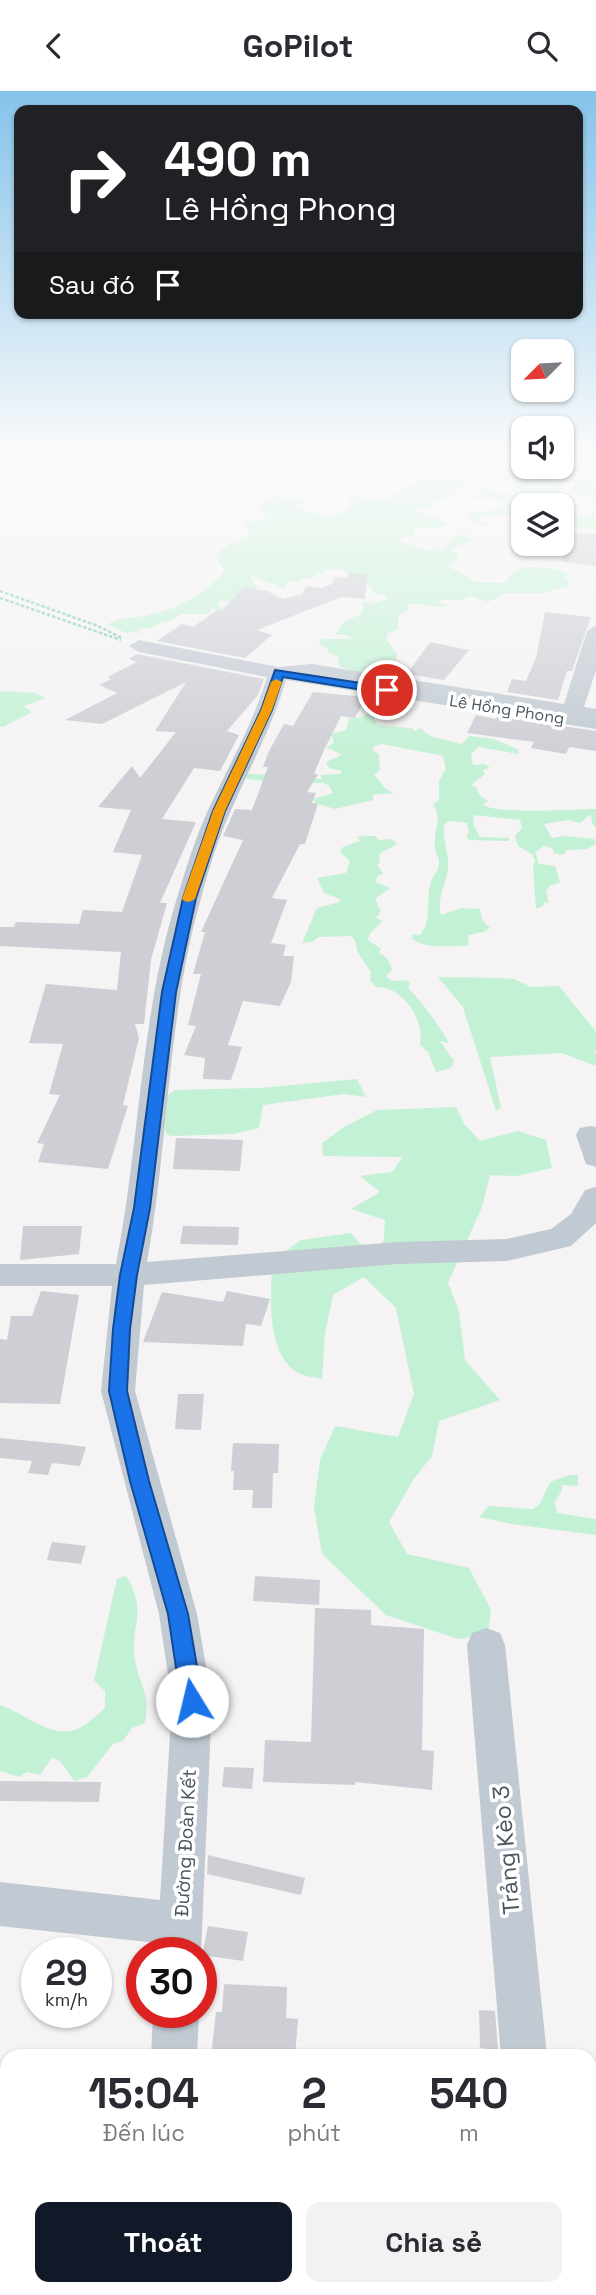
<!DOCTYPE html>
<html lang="vi">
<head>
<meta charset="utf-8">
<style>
  body { margin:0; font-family:"Space Grotesk",sans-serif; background:#f2f2f3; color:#2b2b33; height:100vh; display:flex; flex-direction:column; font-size:26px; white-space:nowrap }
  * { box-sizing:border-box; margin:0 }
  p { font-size:23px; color:#7c7c81 }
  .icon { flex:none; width:38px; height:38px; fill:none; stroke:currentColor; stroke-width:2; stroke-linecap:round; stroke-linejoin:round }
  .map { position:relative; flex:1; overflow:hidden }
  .side { position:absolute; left:0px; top:1958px; width:597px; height:247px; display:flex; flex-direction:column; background:#fff; border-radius:21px 21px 0 0; box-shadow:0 2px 5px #0004 }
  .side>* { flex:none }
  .guide { position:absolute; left:14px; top:14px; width:569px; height:214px; border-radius:14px; box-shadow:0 2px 5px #0004; background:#202124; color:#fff; overflow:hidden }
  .needle { width:46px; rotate:246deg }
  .tools { position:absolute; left:511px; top:248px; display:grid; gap:14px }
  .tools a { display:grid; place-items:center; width:63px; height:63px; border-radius:14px; background:#fff; box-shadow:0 2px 5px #0004; font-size:35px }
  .speed { position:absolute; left:21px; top:1846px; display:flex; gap:14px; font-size:35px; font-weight:700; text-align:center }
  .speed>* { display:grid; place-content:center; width:91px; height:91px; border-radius:50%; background:#fff; box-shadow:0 2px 5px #0004; line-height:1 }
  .speed small { font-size:18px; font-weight:400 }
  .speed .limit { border:10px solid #d22; background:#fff; color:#111 }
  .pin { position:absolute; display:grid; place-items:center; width:60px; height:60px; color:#fff; margin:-30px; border:4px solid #fff; border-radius:50%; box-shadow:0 2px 7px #0007 }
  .me { position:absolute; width:77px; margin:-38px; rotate:351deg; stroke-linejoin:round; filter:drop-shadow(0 0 5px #0008) }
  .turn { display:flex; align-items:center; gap:24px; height:147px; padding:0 35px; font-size:32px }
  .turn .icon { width:91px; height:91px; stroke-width:2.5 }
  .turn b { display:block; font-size:49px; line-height:60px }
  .then { display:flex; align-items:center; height:66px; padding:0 35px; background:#0003; gap:14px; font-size:26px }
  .eta { display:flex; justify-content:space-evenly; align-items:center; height:119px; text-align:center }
  .eta b { font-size:42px; font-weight:600; line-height:49px }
  .action { display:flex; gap:14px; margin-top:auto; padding:14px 35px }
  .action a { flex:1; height:80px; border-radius:14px; background:#111827; color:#fff; font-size:28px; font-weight:600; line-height:80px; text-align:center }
  .action a+a { background:#f2f2f3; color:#2b2b33 }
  header { display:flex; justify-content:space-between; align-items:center; height:91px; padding:0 35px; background:#fff; font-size:32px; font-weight:600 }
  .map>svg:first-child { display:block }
  .green { fill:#c3f1d5 }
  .building { fill:#cdcfd5 }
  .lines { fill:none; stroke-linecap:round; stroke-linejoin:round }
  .path { stroke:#7ad0a6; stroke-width:2.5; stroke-dasharray:3.5 2; stroke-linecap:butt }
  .minor { fill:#c1cad2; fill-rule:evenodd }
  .route { fill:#1a73e8; stroke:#114b97; stroke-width:2 }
  .slow { fill:#f59e0b }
  .labels { text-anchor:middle; stroke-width:7; stroke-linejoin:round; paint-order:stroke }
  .far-street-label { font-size:16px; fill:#4a5661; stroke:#fff }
  .street-label { font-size:19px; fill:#4a5661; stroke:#fff }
  .near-street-label { font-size:23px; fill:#4a5661; stroke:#fff }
</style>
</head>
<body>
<header><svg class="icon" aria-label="back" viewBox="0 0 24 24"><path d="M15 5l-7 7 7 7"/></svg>GoPilot<svg class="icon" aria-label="search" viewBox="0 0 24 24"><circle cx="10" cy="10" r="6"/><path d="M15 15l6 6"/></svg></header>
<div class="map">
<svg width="596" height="2204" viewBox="0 0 596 2204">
  <rect width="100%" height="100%" fill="#f5f3f3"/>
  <path class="green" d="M 490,370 C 519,381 548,376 577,378 L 574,385 L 596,384 L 596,390 L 592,391 L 596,397 L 596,408 L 581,405 L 568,399 L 573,396 L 575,390 L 557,391 L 562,397 L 549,409 L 550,411 L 569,410 L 581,415 L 562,418 L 562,415 L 523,415 L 523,426 L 501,423 L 478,427 L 488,433 L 484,435 L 465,425 L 476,420 L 493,420 L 507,411 L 526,407 L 512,404 L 507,408 L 464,407 L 473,405 L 480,397 C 493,402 509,407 519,395 L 465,380 L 466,383 L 457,386 L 466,391 L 457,397 L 456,401 L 444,408 L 431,409 L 435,414 L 432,416 L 419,416 L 414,419 L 449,432 L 439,437 L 414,437 L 413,445 L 399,446 L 399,449 C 410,455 431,463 443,456 C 453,451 454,442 467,444 L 473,449 L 453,457 L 451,459 L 459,463 L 458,467 L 448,475 L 476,491 L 504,492 C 508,488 511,482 516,479 C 528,473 556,477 568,482 L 564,488 L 569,490 L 569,495 L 543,502 L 508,502 L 488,511 L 470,505 L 457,510 L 444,508 L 439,511 L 448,515 C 434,519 422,510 407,514 L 409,518 L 399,525 L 397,538 L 387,543 L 387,550 L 397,563 C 395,593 357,583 339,575 L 338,565 L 329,562 L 327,557 L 319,553 L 321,548 L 352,548 L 350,545 L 336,543 L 344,530 L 362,523 L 363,510 L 371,513 L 388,508 L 385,504 L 373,502 L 372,497 L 341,478 L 326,478 L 324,482 L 316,482 L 312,487 L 299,487 L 304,490 L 290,490 L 284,497 L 251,485 L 259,501 L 234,506 L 232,510 L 220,510 L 218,515 L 224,518 L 212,518 L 208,523 L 181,523 L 173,529 L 158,532 L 155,536 L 139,538 L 140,545 L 136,540 L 127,542 L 107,534 C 116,527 132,527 144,525 C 176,519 205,504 224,480 L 215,463 L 228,454 L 246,447 L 250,439 L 244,432 L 285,426 L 265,427 L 263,424 L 268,421 L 259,416 L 273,404 L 305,411 L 293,414 C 308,422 341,432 351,414 L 349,409 L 358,401 L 367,402 L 362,407 L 364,410 L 383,410 L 443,373 L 468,374 Z
    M 594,419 L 596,437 L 562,437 L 562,425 L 588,425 Z
    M 7,600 L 35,602 L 46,607 L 24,615 L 32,621 L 3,636 L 0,635 L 0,601 Z
    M 371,621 L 381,623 L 374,628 L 378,634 L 412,637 L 415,640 L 420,637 L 430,645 L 462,653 L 469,645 L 494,648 L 519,659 L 518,663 L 479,656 L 471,663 L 473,674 L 485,673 L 490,677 L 483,679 L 485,683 L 471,694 L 476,696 L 479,704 L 488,710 L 483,714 C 500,724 573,718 596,718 L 596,737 L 592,732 L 591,723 L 580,732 L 568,729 L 544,733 L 552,747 L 564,745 L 594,748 L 596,753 L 587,758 L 567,759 L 563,764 L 554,762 L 553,758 L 544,755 L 535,761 L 539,773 L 555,775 L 560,791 L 550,795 L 546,800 L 549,812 L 544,811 L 543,815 L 536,818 L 533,775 L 535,770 L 532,763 L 518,755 L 515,745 L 522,737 L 520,729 L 474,724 L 473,733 L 480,746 L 509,747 L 509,750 L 505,750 L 470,749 L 466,747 L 469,740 L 467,732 L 450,730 L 445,732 C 441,746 449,761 448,776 C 447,793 436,806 441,824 L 462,817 L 480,818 L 482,829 L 490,837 L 484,841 L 468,844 L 469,853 L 466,855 C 447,854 429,859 412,848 L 413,843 L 420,844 C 433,828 425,809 431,791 C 433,784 439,780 439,772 C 440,766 435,762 435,756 C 433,741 443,727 433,713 L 439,709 L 439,690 L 446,678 L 443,665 L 382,653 L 375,655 L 372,659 L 379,663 L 380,679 L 374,684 L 386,698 L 394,702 L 373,704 L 373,709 L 335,718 L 315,712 L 313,708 L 333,702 L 329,695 L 324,692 L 271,691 L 225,685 L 225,681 L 321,688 L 321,684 L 341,683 L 341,680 L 329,677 L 326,671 L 342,664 L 326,656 L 334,652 L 331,643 L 346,639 L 349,627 L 360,627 Z
    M 366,745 L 375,745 L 379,749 L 392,748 L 397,753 L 379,763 L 380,772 L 377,774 L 383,782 L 377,786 L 376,791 L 390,797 L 375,808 L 381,820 L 376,827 L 383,830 L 370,842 L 368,849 L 381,858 L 379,862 C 387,866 390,870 392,879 L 386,885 L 392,890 L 406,889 L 410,892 L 408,897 C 425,914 437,932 449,952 L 440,950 L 454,970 L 451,977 L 436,981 L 428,961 L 420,954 C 425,929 403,895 376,896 L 370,890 L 371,881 L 358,862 L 355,849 L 351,845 L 319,846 L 312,851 L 302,852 L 317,817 L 340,811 L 340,808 L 324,802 L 317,787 L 346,782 L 350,770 L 340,761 L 343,756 L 360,750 L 357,746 Z
    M 438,886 L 503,887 L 514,888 L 531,896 L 559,895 L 596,941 L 596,958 L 594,961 L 596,962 L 596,975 L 562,962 L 490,966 L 501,1017 L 496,1020 L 463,916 Z
    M 357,988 L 366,1006 L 344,1003 L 263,1014 L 259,1037 L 234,1043 L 174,1045 L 167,1044 L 165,1039 L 167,1005 L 175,999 L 260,997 Z
    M 456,1016 L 465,1034 L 480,1050 L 518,1040 L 546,1049 L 552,1077 L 516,1085 L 490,1084 L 482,1116 L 448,1192 L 459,1220 L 465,1269 L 500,1309 L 439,1330 L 432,1365 L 413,1389 L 389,1431 L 407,1463 L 469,1477 L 491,1519 L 488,1543 L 458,1548 L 386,1524 L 322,1463 L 314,1416 L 320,1369 L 335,1335 L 398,1346 L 414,1303 L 396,1217 L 364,1186 L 333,1204 L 325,1242 L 322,1288 C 314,1286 302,1285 295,1280 C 266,1260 270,1201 273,1169 L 301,1149 L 351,1142 L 373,1167 L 384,1149 L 385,1129 L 351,1118 L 380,1101 L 360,1085 L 392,1081 L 403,1066 L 323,1065 L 322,1052 L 346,1035 L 377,1019 Z
    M 569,1384 L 578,1384 L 578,1395 L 562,1394 L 562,1399 L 555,1411 L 557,1422 L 596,1428 L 596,1444 L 512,1433 L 479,1426 L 489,1415 L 533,1418 L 540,1413 L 550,1391 Z
    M 126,1485 C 149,1522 129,1534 135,1569 C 140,1597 151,1600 145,1632 L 132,1637 L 123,1650 L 113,1653 L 87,1686 L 74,1690 L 60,1670 L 52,1667 L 40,1684 L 27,1681 L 19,1686 L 0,1680 L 0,1614 C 25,1622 57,1653 83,1635 C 91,1630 98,1623 105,1617 L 105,1600 L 94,1589 L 117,1488 Z
    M 590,2064 L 596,2064 L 596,2204 L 583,2204 L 581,2198 L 590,2198 Z"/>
  <path class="building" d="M 562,441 L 596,443 L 596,475 L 562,471 Z
    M 348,482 L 367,483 L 365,508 L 341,506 L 257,539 L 272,544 L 245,567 L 157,550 L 182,533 L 193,536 L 219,518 L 222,519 L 244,496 L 267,500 L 283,508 L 302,503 L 306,495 L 321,497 L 332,493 L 335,486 L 347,487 Z
    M 545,521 L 591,526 L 572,580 L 567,580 L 558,609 L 507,601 L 512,588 L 526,590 L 536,567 Z
    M 430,551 L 469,559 L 444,589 L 407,583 Z
    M 137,563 L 264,588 L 258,604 L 227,640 L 239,644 L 220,680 L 194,677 L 162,728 L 196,731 L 160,812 L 167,812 L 151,869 L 144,933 L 135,933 L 139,947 L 123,1014 L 128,1015 L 108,1078 L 38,1071 L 44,1053 L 37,1052 L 60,1004 L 49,1003 L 63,953 L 29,952 L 46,893 L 117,899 L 121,861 L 0,855 L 0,836 L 14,836 L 16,831 L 79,833 L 83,819 L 122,821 L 142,764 L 113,761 L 131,719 L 98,716 L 132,675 L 140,687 L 176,641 L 155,640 L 186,591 L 102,633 L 65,629 L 117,602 L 99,594 L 111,588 L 107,586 L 137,571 L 129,568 Z
    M 313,601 L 366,606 L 355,627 L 341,625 L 324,659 L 314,683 L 318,683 L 307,701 L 316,702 L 312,712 L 318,713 L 305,753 L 300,753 L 272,807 L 287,809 L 271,852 L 286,854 L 283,865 L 294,865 L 291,891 L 280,915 L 243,910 L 228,954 L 242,956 L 231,989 L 203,988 L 205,967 L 184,964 L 196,935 L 188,934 L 201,883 L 193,883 L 205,841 L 201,841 L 243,749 L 223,745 L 235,718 L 252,719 L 268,676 L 263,676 L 268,662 L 284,633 L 293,635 Z
    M 476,624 L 496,628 L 497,625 L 596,640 L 596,660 L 569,656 L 566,663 L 531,657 L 534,651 L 467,642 Z
    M 176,1047 L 243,1049 L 240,1080 L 173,1078 Z
    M 23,1135 L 82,1135 L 79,1163 L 20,1169 Z
    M 183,1135 L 239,1136 L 238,1154 L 180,1153 Z
    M 41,1200 L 79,1204 L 60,1313 L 0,1312 L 0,1248 L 7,1249 L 11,1225 L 32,1225 Z
    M 227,1200 L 270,1208 L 261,1235 L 246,1233 L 243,1255 L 143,1251 L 162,1201 L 223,1211 Z
    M 178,1303 L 204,1303 L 201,1339 L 175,1338 Z
    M 0,1347 L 63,1353 L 86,1356 L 80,1375 L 52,1372 L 48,1384 L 28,1382 L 32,1370 L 0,1367 Z
    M 233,1352 L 279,1353 L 278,1382 L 273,1382 L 272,1417 L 252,1417 L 253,1399 L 233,1399 L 234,1380 L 231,1380 Z
    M 52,1451 L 86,1455 L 81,1473 L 47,1469 Z
    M 255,1485 L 320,1489 L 319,1514 L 253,1510 Z
    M 315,1517 L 371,1519 L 371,1534 L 424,1538 L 422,1659 L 434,1660 L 432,1699 L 355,1691 L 355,1694 L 263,1691 L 265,1649 L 311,1651 Z
    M 224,1676 L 254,1677 L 252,1698 L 222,1696 Z
    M 0,1690 L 101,1691 L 99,1711 L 0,1710 Z
    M 208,1764 L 305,1787 L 301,1804 L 207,1783 Z
    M 208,1835 L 248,1841 L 243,1870 L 202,1864 Z
    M 224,1893 L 287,1896 L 286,1927 L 298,1928 L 295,1965 L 211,1965 L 216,1921 L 222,1921 Z
    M 479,1919 L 495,1920 L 498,1959 L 480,1957 Z"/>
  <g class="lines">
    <path class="path" d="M 0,500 L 98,535 L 122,547
      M 0,507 L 121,549"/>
    <path class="minor" d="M 596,534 L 596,579 L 584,616 L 596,618 L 596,638 L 286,589 C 273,634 251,674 232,717 C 219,745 209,777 201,807 C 167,925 169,1051 147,1171 L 398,1151 L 507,1148 L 551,1138 L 571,1123 L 585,1099 L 596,1096 L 596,1132 L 571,1155 L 507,1170 L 398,1173 L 144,1194 L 135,1300 L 197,1523 L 212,1610 L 201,1862 L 157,1862 L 157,1852 L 0,1835 L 0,1791 L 160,1809 L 172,1610 L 159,1523 L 101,1300 L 112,1195 L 0,1195 L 0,1173 L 116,1173 C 140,1052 140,925 177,807 C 186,777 196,745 209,717 C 230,673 253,632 267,586 L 139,561 L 129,555 L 139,549 L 278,576 L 312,573 L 564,613 L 587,540 Z
      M 590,1035 L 596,1036 L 596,1076 L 586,1073 L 576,1044 L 580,1037 Z
      M 486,1537 L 500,1542 L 505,1554 L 547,1965 L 501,1965 L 467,1554 L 472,1542 Z
      M 153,1922 L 199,1922 L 197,1965 L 151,1965 Z
      M 137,2198 L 187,2198 L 187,2204 L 137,2204 Z
      M 520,2198 L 570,2198 L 570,2204 L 520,2204 Z"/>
  </g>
  <linearGradient id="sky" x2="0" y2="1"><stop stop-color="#85c3ea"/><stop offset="0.54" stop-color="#fafafa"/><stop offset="1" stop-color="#fafafa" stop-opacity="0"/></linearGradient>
  <rect width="596" height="674" fill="url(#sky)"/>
  <path class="route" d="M 275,579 L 387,596 L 392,599 L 387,603 L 283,586 L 272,619 L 225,720 L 196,807 L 176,901 L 150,1117 L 137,1184 L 130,1238 L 127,1300 L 149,1390 L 188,1523 L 203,1610 L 199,1617 L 192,1619 L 185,1617 L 181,1610 L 168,1523 L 130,1390 L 109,1300 L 113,1238 L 120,1184 L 134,1117 L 162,901 L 183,807 L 213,720 L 261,619 Z"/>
  <path class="slow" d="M 276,588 L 282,591 L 272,619 L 225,720 L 195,808 L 189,811 L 184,810 L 182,808 L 213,720 L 261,619 L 271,591 Z"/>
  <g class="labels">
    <g class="far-street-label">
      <text transform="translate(507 618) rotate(9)" y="6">Lê Hồng Phong</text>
    </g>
    <g class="street-label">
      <text transform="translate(185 1752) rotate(-87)" y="7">Đường Đoàn Kết</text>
    </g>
    <g class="near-street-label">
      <text transform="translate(506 1759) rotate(-95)" y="8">Trảng Kèo 3</text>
    </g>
  </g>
</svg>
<div class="tools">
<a><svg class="needle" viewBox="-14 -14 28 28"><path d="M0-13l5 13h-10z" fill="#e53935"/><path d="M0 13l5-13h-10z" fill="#7c7c81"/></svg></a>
<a><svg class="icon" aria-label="sound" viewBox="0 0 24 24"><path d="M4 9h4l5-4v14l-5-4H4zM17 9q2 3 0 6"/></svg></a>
<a><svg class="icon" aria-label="layers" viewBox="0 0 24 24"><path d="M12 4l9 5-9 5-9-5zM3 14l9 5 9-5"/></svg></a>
</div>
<div class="speed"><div>29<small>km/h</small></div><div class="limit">30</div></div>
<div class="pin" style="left:387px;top:599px;background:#d93025"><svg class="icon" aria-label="arrive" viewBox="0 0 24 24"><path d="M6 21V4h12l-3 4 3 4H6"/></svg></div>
<svg class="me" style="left:192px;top:1610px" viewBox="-20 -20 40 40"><circle r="19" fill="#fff"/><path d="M0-13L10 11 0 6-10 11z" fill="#1a73e8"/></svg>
<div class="guide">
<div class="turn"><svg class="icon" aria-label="right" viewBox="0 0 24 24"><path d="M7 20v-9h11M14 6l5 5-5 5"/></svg><div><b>490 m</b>Lê Hồng Phong</div></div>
<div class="then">Sau đó<svg class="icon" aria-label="arrive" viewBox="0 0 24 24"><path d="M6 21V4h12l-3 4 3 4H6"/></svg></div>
</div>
<section class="side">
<div class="eta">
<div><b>15:04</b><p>Đến lúc</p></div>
<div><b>2</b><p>phút</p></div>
<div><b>540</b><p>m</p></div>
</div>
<div class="action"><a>Thoát</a><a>Chia sẻ</a></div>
</section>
</div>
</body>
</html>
